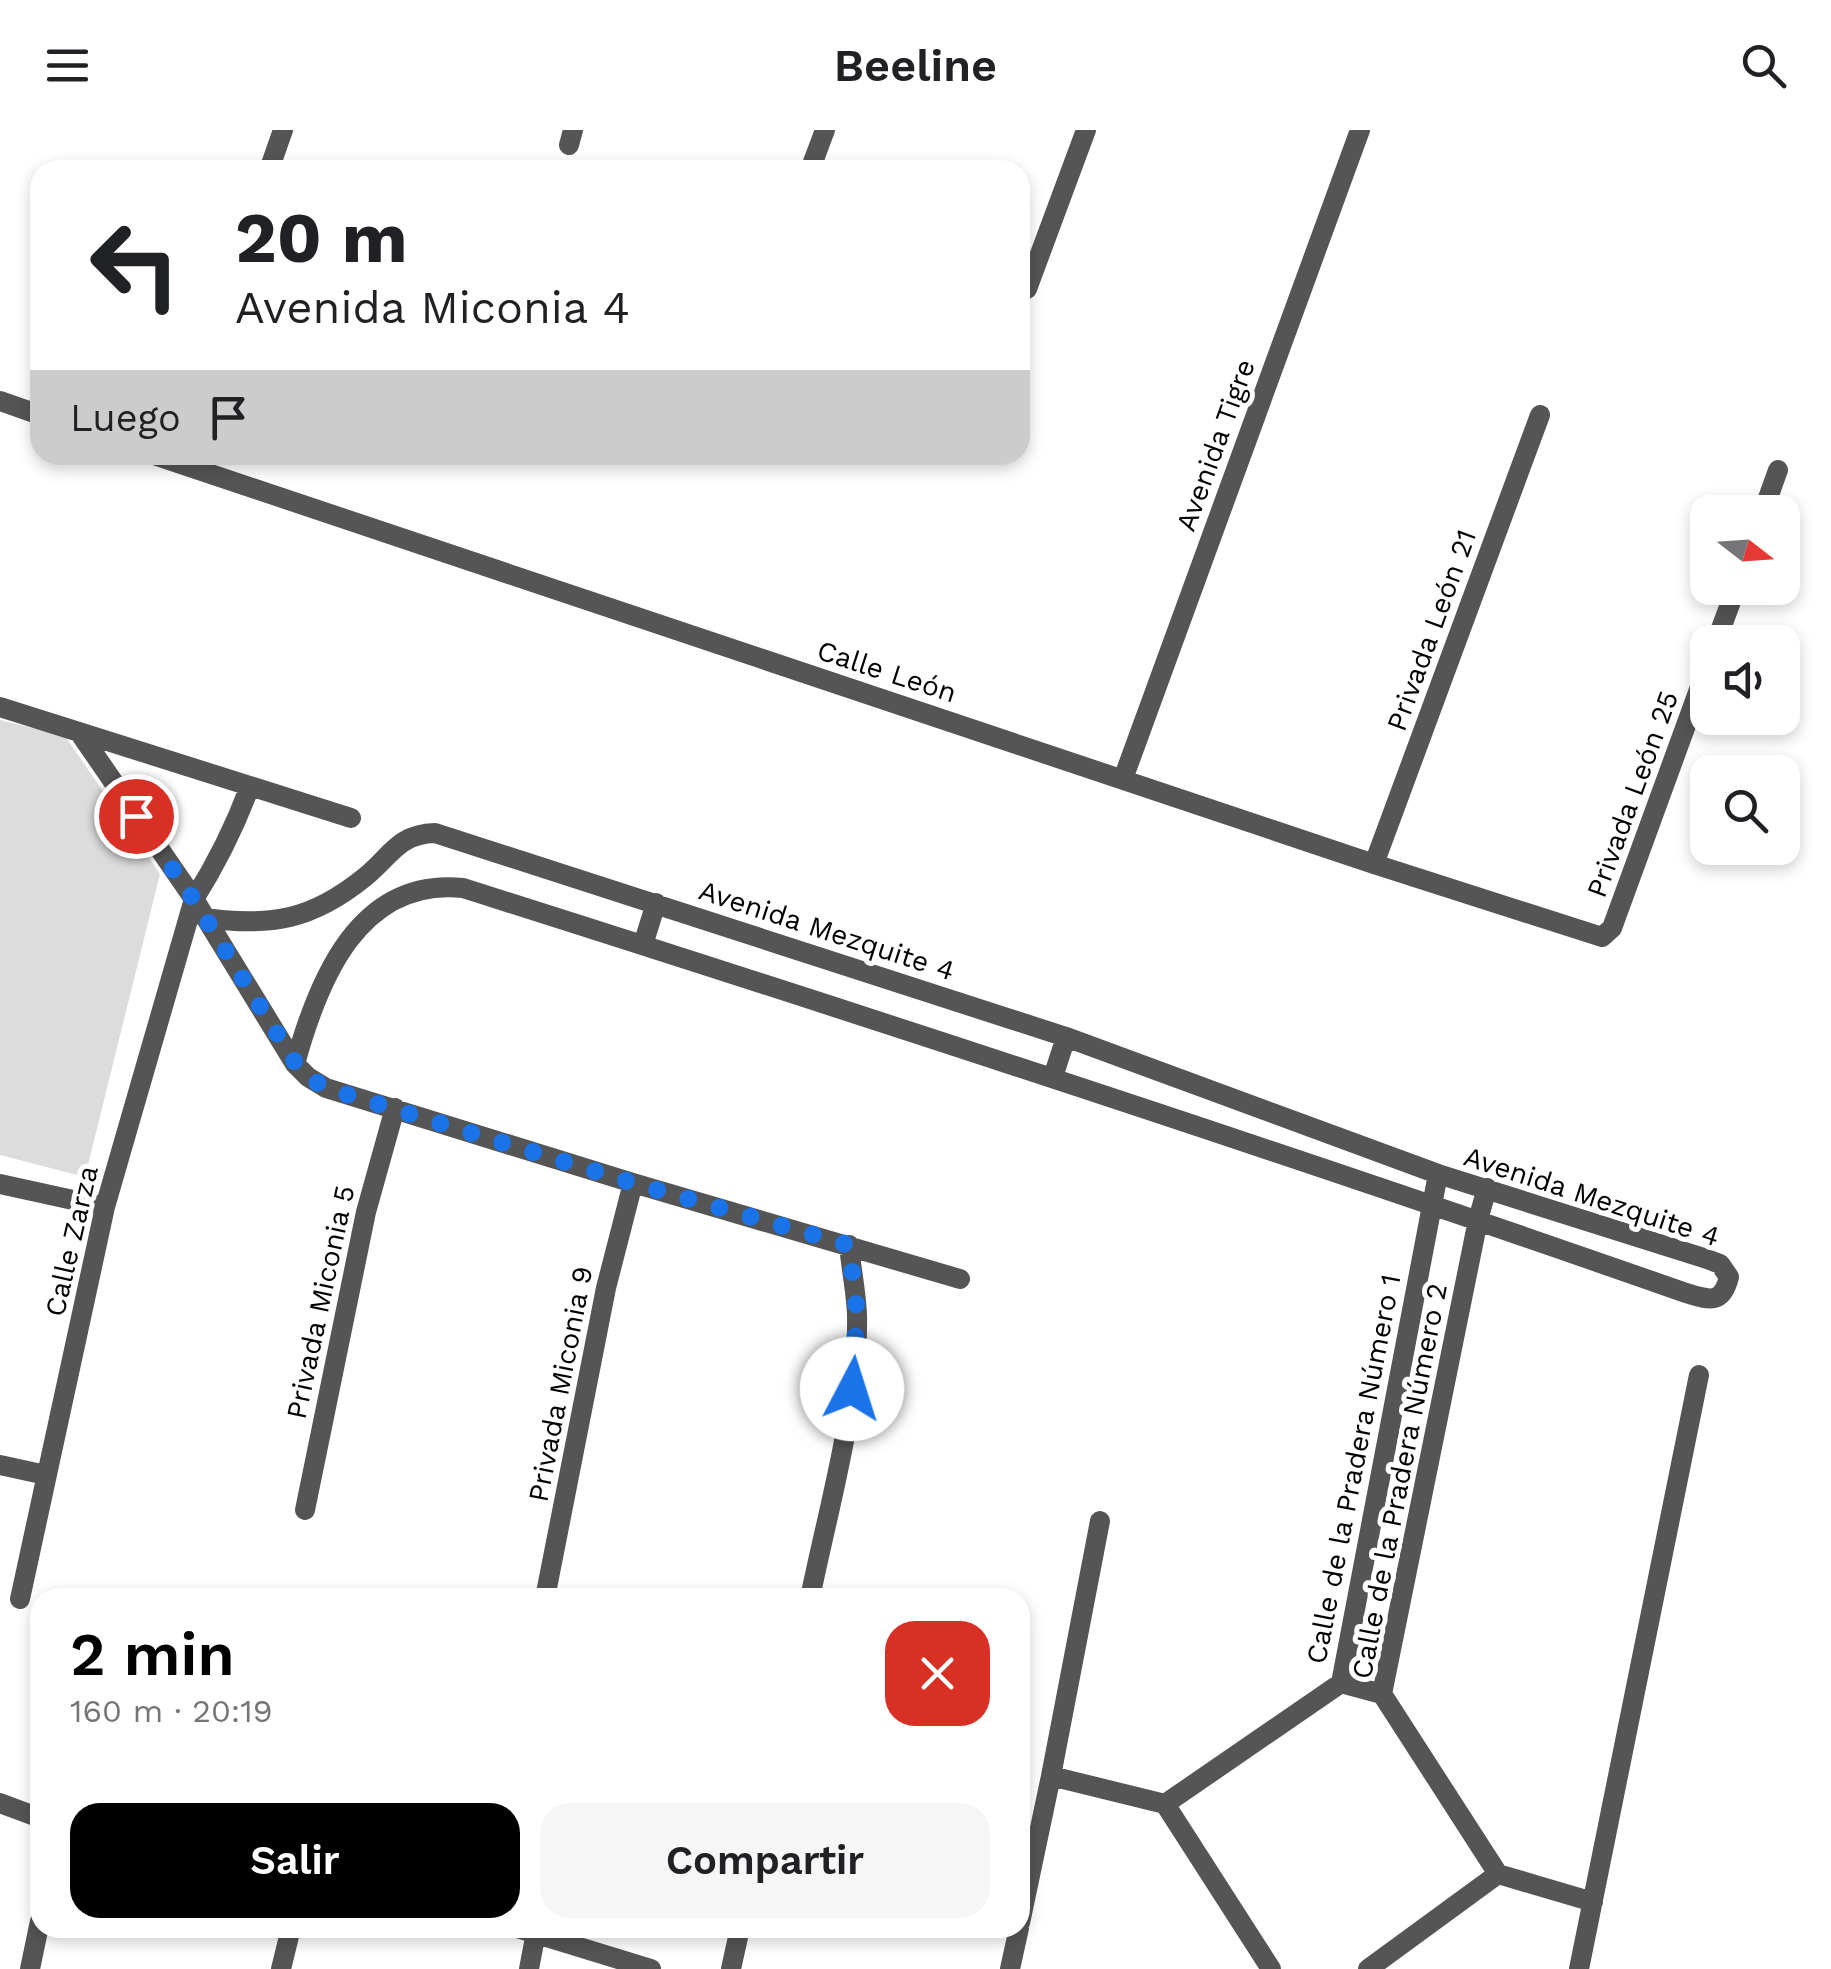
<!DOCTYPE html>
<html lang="es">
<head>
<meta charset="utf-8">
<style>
  body { margin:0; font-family:"Work Sans",sans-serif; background:#f6f6f6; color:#202124; height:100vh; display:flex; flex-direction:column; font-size:38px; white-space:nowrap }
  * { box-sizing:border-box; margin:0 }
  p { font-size:32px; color:#757577 }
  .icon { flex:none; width:55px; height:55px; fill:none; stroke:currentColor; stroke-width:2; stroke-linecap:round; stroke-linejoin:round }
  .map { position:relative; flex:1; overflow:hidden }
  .panel { position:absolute; left:30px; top:1458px; width:1000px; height:350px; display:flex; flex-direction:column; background:#fff; border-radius:30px; box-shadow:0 5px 15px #0003 }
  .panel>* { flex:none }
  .hud { position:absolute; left:30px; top:30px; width:1000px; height:305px; border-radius:30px; box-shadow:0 5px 15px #0003; background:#fff; color:#202124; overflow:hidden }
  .needle { width:65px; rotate:107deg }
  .buttons { position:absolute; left:1690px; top:365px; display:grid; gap:20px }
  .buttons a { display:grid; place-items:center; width:110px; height:110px; border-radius:20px; background:#fff; box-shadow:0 5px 15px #0003; font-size:50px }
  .pin { position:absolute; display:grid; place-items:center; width:85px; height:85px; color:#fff; margin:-42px; border:5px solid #fff; border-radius:50%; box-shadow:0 2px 10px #0007 }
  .me { position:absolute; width:110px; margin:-55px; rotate:5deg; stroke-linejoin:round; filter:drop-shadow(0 0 8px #0008) }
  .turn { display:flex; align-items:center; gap:35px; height:210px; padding:0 40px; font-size:45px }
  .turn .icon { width:130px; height:130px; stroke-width:2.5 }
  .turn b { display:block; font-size:70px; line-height:85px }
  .then { display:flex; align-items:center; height:95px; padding:0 40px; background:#0003; gap:20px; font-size:38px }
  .round { display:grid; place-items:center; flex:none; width:105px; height:105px; border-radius:30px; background:#f6f6f6 }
  .headline { display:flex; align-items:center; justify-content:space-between; height:170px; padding:0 40px }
  h1 { font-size:60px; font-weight:600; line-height:75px; color:#000 }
  .primary-button { display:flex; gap:20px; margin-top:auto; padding:20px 40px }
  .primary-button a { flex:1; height:115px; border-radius:30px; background:#000; color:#fff; font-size:40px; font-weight:600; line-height:115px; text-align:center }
  .primary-button a+a { background:#f6f6f6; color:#202124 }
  header { display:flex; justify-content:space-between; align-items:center; height:130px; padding:0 40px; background:#fff; font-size:45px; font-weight:600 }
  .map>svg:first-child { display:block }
  .green { fill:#dcdcdc }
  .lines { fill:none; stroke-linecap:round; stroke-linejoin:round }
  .minor { stroke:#555; stroke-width:20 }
  .route { stroke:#1a73e8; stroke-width:18; stroke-dasharray:0 32.4 }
  .labels { text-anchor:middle; stroke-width:10; stroke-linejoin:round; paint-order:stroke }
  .street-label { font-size:28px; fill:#000; stroke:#fff }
</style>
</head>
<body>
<header><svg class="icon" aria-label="menu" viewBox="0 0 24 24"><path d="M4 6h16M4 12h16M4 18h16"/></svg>Beeline<svg class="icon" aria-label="search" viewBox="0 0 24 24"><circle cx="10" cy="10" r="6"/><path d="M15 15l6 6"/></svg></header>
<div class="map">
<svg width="1831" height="1839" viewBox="0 0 1831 1839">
  <rect width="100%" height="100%" fill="#fff"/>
  <path class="green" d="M 0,590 L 65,606 L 160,744 L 85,1047 L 0,1025 Z"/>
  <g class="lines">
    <path class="minor" d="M 569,15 L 573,0
      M 269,40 L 283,0
      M 810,40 L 825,0
      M 1027,159 L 1086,0
      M 0,271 L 40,285
      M 154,325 L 1374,734 L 1602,807 L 1612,798 L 1708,535
      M 1763,382 L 1778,340
      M 1716,512 L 1736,458
      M 0,577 L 351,688
      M 79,602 L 194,769 L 295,934 L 308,947 L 326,958 L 633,1053 L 960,1149
      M 1123,649 L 1360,0
      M 1374,734 L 1540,285
      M 205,788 C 271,797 312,790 365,747 C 391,726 398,704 435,703 L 1066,907 L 1438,1044 L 1707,1129 L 1720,1134 L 1729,1147 C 1722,1175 1709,1170 1686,1163 C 1281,1021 873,888 463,758 C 359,747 318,850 295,934
      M 643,815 L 656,773
      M 1053,947 L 1066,907
      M 0,1054 L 105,1077
      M 1487,1058 L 1478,1090 L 1382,1564 L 1498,1744
      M 0,1335 L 46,1345
      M 305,1380 L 366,1082 L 395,978
      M 545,1468 L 606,1158 L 633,1053
      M 810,1468 C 828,1379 859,1275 857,1184 C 856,1161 851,1138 849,1115
      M 20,1469 L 105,1077 L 194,769 C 217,733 235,696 250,656
      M 1341,1553 L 1382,1564
      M 1051,1646 L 1165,1674
      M 0,1673 L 40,1688
      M 1165,1674 L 1341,1553 L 1438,1044
      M 1165,1674 L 1271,1839
      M 1498,1744 L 1593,1772
      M 1020,1793 L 1051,1646 L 1100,1391
      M 517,1798 L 651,1839
      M 30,1839 L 40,1791
      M 281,1839 L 291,1798
      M 529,1839 L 536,1802
      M 731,1839 L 740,1798
      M 1010,1839 L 1019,1798
      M 1368,1839 L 1498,1744
      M 1579,1839 L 1699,1245"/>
  </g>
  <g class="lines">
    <path class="route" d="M 136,686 L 194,770 L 296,934 L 308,947 L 326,958 L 633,1053 L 849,1115 L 857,1182 L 852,1259"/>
  </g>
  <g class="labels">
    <g class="street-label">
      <text transform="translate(1215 315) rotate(-70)" y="10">Avenida Tigre</text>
      <text transform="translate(1431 500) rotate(-70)" y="10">Privada León 21</text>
      <text transform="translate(887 541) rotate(18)" y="10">Calle León</text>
      <text transform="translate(1632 664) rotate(-70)" y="10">Privada León 25</text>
      <text transform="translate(827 800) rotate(18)" y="10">Avenida Mezquite 4</text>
      <text transform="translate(1592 1066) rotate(18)" y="10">Avenida Mezquite 4</text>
      <text transform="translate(71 1111) rotate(-77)" y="10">Calle Zarza</text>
      <text transform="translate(320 1172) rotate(-78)" y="10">Privada Miconia 5</text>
      <text transform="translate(560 1254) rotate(-79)" y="10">Privada Miconia 9</text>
      <text transform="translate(1353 1339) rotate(-79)" y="10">Calle de la Pradera Número 1</text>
      <text transform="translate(1399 1351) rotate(-79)" y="10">Calle de la Pradera Número 2</text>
    </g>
  </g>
</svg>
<div class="buttons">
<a><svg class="needle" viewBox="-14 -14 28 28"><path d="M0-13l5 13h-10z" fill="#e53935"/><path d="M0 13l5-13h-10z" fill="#757577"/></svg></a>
<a><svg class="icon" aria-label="sound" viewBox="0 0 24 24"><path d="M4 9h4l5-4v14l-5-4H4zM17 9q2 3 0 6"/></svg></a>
<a><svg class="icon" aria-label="search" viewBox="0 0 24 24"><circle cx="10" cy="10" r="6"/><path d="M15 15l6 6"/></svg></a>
</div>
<div class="pin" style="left:136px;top:686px;background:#d93025"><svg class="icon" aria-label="arrive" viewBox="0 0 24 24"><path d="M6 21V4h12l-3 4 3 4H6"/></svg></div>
<svg class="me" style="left:852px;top:1259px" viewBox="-20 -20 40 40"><circle r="19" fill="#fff"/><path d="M0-13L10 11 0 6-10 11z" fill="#1a73e8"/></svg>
<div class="hud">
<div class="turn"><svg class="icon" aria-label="left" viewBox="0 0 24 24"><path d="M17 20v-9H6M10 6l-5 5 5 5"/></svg><div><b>20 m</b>Avenida Miconia 4</div></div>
<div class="then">Luego<svg class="icon" aria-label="arrive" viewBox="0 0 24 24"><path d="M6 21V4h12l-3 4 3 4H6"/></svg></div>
</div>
<section class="panel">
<div class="headline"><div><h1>2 min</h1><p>160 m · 20:19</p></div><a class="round" style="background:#d93025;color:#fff"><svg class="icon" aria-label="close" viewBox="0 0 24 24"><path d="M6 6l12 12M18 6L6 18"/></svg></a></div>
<div class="primary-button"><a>Salir</a><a>Compartir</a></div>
</section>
</div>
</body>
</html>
